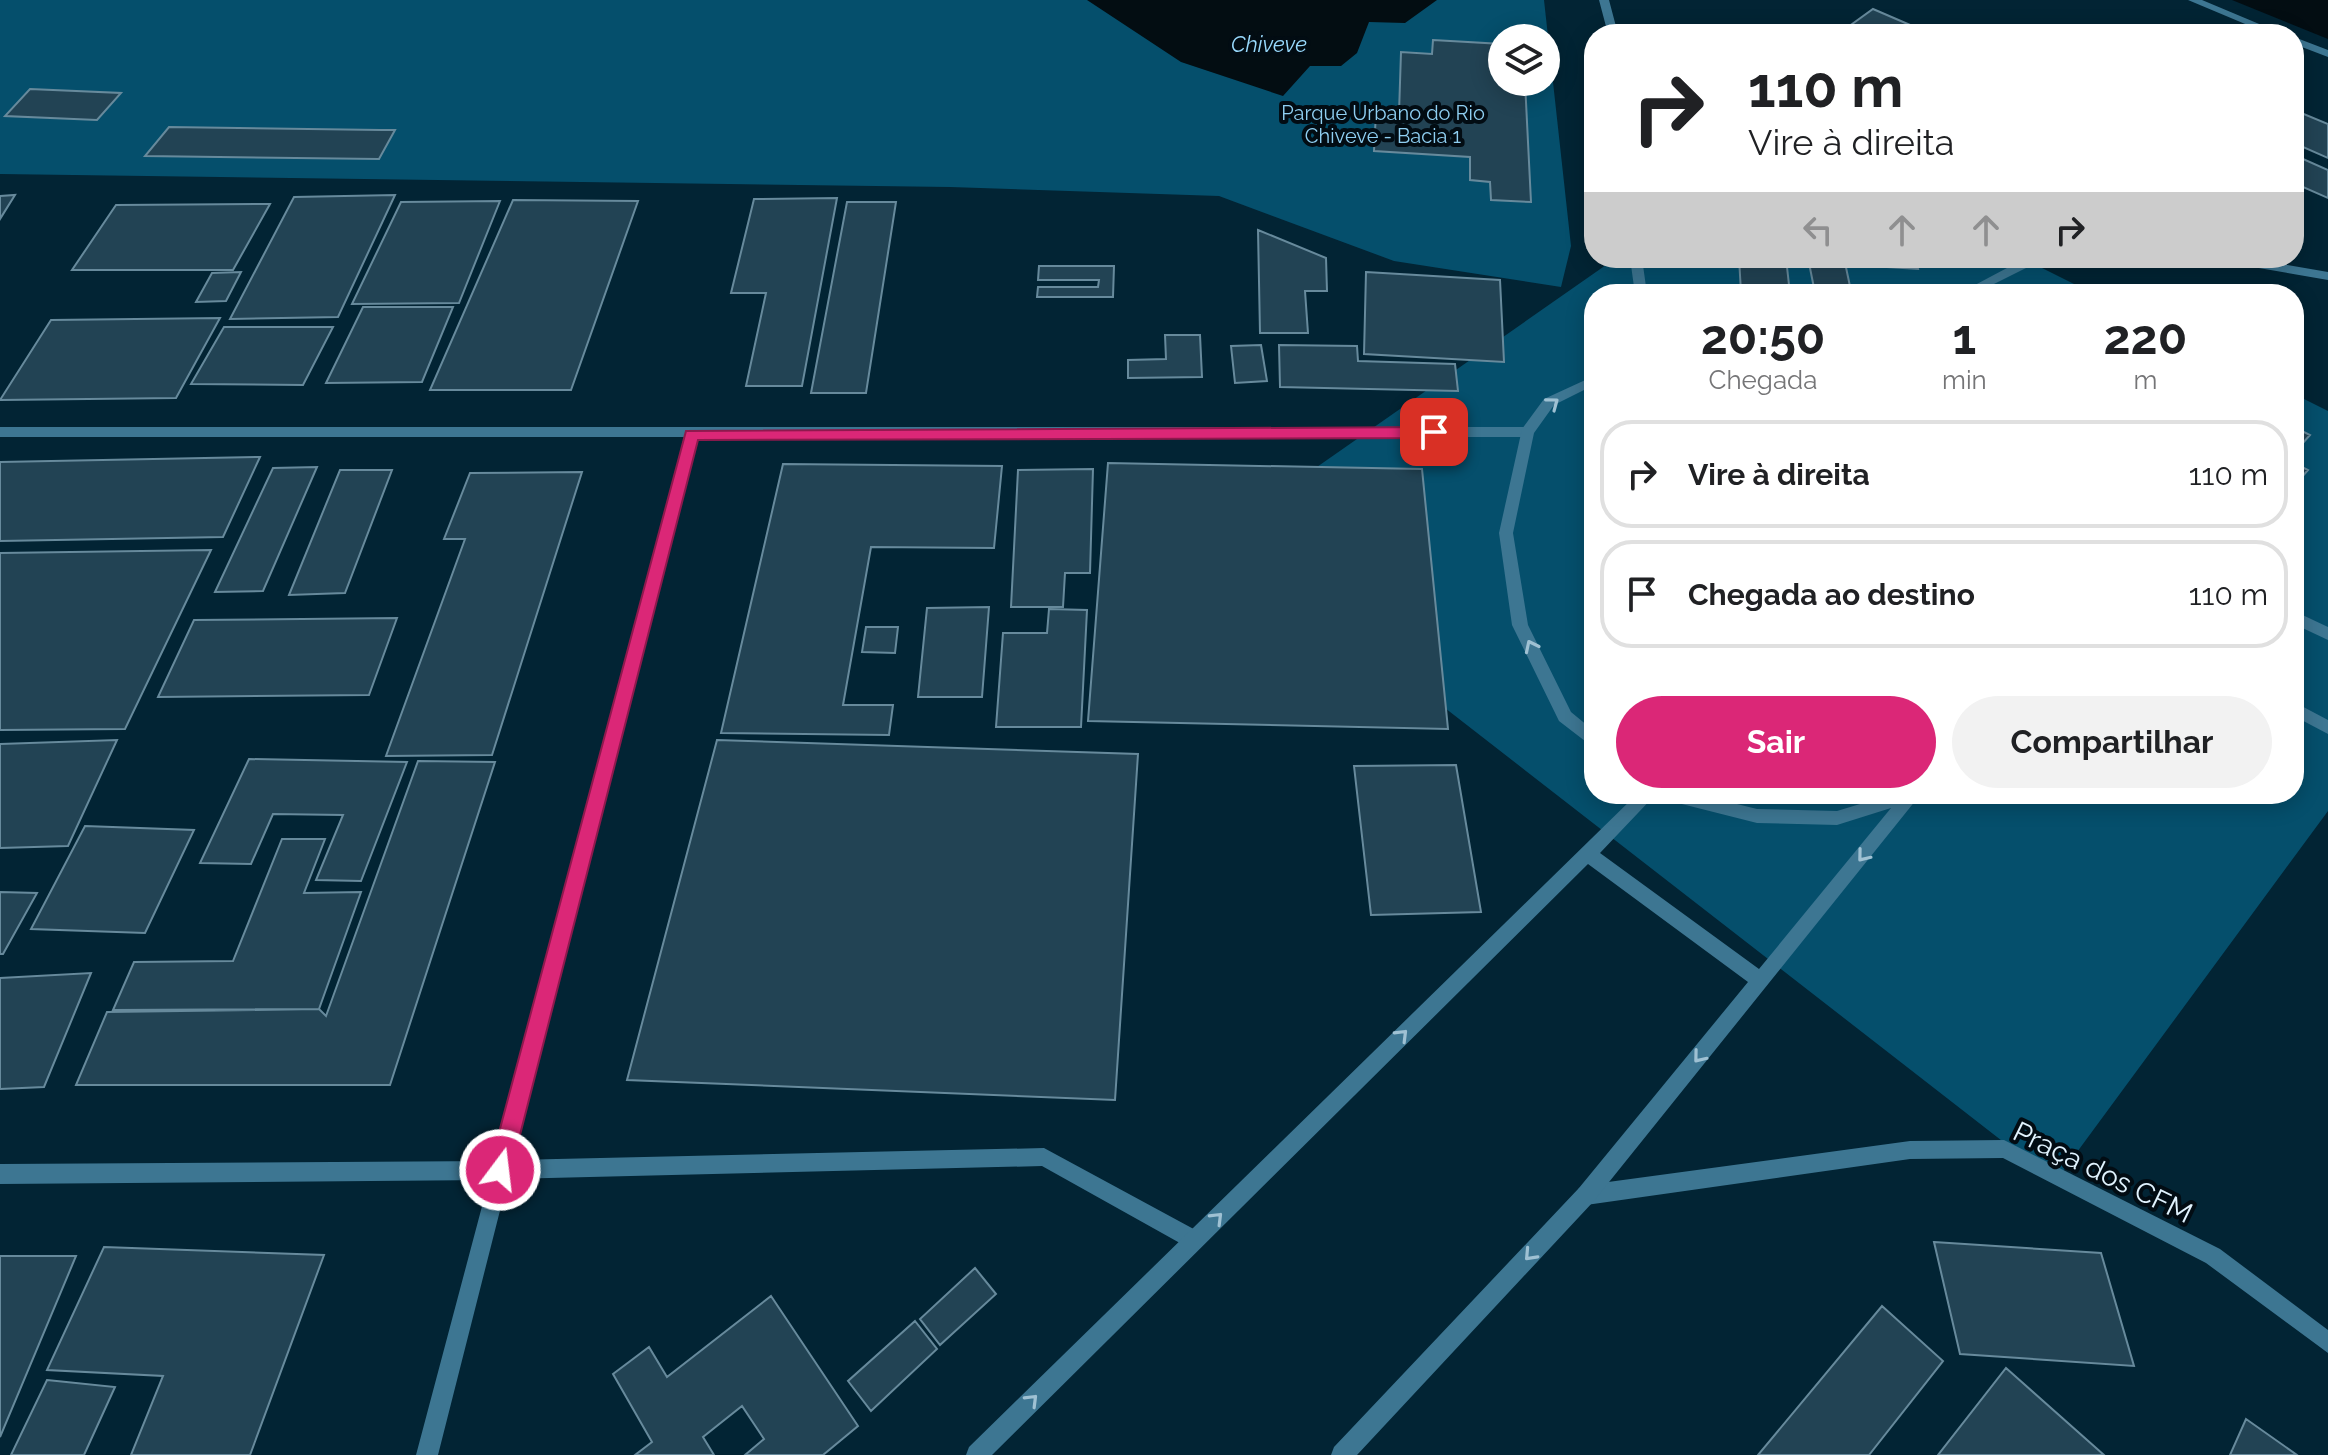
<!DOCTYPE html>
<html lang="pt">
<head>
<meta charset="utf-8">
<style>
  body { margin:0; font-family:Raleway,sans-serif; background:#f2f2f2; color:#202124; height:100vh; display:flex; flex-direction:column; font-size:30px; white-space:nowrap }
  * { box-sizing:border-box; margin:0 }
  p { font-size:26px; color:#757577 }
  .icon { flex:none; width:44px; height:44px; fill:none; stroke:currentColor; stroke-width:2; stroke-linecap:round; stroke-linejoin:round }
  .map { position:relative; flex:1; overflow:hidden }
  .sheet { position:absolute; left:1584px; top:284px; width:720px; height:520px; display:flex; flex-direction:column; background:#fff; border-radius:32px; box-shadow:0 4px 20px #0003 }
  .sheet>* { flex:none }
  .hud { position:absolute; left:1584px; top:24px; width:720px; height:244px; border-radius:32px; box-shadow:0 4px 20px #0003; background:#fff; color:#202124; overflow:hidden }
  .controls { position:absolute; left:1488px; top:24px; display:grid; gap:16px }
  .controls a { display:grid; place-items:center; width:72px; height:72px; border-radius:50%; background:#fff; box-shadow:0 4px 20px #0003; font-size:40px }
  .pin { position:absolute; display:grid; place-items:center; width:68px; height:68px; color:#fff; margin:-34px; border-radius:16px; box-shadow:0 4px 12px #0006 }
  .me { position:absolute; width:88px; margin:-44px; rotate:15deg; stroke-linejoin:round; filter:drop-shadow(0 0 6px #0008) }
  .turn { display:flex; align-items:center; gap:28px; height:168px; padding:0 32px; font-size:36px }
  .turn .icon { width:104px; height:104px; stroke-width:2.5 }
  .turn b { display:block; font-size:56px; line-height:68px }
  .lanes { display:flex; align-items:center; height:76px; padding:0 32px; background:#0003; justify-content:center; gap:40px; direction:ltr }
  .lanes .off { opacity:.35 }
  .eta { display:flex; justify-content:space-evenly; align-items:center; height:136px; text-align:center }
  .eta b { font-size:48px; font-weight:700; line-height:56px }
  .button { display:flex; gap:16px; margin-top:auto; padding:16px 32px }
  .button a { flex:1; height:92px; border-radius:48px; background:#db2777; color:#fff; font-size:32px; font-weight:700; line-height:92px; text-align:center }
  .button a+a { background:#f2f2f2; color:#202124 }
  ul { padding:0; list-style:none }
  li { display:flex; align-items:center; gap:24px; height:108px; margin:0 16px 12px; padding:0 16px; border:4px solid #e0e0e0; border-radius:32px }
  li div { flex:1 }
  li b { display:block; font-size:30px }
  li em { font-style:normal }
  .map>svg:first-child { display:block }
  .green { fill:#054f6c; fill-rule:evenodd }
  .water { fill:#030d12 }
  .building { fill:#224354; stroke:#678a9c; stroke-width:2 }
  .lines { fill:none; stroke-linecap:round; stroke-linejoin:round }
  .service { fill:#3d7692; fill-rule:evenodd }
  .minor { fill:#3d7692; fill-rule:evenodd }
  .tertiary { fill:#3d7692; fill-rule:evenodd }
  .oneway { stroke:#9fc1d3 }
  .route { fill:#db2777; stroke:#8e194d; stroke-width:2 }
  .labels { text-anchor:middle; stroke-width:8; stroke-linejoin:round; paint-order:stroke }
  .far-park-label { font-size:20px; fill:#8fcff2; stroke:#020c13 }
  .far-water-label { font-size:22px; font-style:italic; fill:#98d9fc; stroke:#020c13 }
  .near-street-label { font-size:28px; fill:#e1f3fe; stroke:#020c13 }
</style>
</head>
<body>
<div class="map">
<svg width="2328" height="1455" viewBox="0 0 2328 1455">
  <rect width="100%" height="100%" fill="#022434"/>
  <path class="green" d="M 0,0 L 1544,0 L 1571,246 L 1561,287 L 1394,261 L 1219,196 L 950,187 L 0,174 ZM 1502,38 L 1546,38 L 1546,82 L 1502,82 Z
    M 1616,258 L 2022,258 L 2094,294 L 1594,294 L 1594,794 L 2294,794 L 2294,394 L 2328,411 L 2328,811 L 2055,1182 L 1221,534 Z"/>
  <path class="water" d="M 1087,0 L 1437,0 L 1405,23 L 1369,22 L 1357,53 L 1341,66 L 1310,66 L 1283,96 L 1181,62 Z
    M 2232,0 L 2328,0 L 2328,39 Z"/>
  <path class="building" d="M 1873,9 L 1931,34 L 1864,34 L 1848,27 Z
    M 1433,40 L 1502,44 L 1502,82 L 1525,82 L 1531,202 L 1491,200 L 1490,182 L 1470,180 L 1470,157 L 1374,151 L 1376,112 L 1399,113 L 1401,52 L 1432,54 Z
    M 30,89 L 121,93 L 97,120 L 5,116 Z
    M 2294,110 L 2328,124 L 2328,158 L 2294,143 Z
    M 169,127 L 381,130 L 395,130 L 379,159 L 145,156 Z
    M 2294,155 L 2328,170 L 2328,198 L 2294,183 Z
    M 15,195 L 0,219 L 0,196 Z
    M 395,195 L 338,317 L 230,319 L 294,197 Z
    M 837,198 L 802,386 L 746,386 L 766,293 L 731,293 L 754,199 Z
    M 513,200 L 638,201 L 571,390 L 430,390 Z
    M 500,201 L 459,303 L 352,304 L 401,202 Z
    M 847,202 L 896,202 L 866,393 L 811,393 Z
    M 270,204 L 233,270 L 72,270 L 116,205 Z
    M 1258,230 L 1326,258 L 1327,291 L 1305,291 L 1308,333 L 1260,333 Z
    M 1739,258 L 1786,258 L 1790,294 L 1741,292 Z
    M 1808,258 L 1844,258 L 1851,291 L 1814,288 Z
    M 1869,258 L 1915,258 L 1918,269 L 1871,266 Z
    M 1039,266 L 1114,266 L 1113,297 L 1037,297 L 1038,287 L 1098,287 L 1099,280 L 1038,280 Z
    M 241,272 L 226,301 L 196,302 L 212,273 Z
    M 1366,272 L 1500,280 L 1504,362 L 1364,354 Z
    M 363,307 L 453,307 L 422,382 L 326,383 Z
    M 220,318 L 176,398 L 0,400 L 51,320 Z
    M 224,327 L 333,327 L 303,385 L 191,384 Z
    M 1165,335 L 1200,335 L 1202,377 L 1128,378 L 1128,360 L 1166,359 Z
    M 1261,345 L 1267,381 L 1235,383 L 1231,346 Z
    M 1279,345 L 1357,346 L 1358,361 L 1455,364 L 1458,391 L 1280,387 Z
    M 2294,427 L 2310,435 L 2294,453 Z
    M 260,457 L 223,537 L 0,541 L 0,462 Z
    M 1108,463 L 1422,469 L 1448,729 L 1088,721 Z
    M 2294,463 L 2308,470 L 2294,486 Z
    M 783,464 L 1002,466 L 994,548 L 871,547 L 843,705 L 893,705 L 889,735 L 721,733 Z
    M 317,467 L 263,591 L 215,592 L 273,468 Z
    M 1093,469 L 1090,573 L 1065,573 L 1063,607 L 1011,607 L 1018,470 Z
    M 340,470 L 392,470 L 345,593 L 289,595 Z
    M 582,472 L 492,755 L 386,756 L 465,539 L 444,539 L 470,473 Z
    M 211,550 L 125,729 L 0,730 L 0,553 Z
    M 989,607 L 982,697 L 918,697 L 927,608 Z
    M 1049,609 L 1087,610 L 1081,727 L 996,727 L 1003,633 L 1047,633 Z
    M 397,618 L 369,695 L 158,697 L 194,620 Z
    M 866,627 L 898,627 L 895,653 L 862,652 Z
    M 117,740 L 68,846 L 0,848 L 0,744 Z
    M 717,740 L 1138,754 L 1115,1100 L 627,1080 Z
    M 249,759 L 407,762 L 361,881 L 316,880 L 343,815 L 273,814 L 251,864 L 200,863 Z
    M 418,761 L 495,762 L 390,1085 L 76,1085 L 107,1012 L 319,1009 L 326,1016 Z
    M 1456,765 L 1481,912 L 1371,915 L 1354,766 Z
    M 85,826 L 194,830 L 145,933 L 31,929 Z
    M 282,839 L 325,839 L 304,893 L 361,892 L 319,1009 L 113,1010 L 134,962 L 233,961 Z
    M 0,892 L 37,893 L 3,954 L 0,954 Z
    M 91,973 L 44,1087 L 0,1089 L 0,978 Z
    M 1934,1242 L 2101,1253 L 2134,1366 L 1960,1354 Z
    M 104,1247 L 324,1255 L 250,1455 L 131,1455 L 163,1376 L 47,1370 Z
    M 0,1256 L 76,1256 L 0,1437 Z
    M 975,1268 L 996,1294 L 940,1345 L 920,1319 Z
    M 771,1296 L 858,1426 L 823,1455 L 745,1455 L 764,1439 L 742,1406 L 703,1437 L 714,1455 L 635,1455 L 652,1442 L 613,1374 L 649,1347 L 667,1377 Z
    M 1882,1306 L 1943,1361 L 1869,1455 L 1758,1455 Z
    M 915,1321 L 937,1349 L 871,1411 L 848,1381 Z
    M 2006,1368 L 2104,1455 L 1938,1455 Z
    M 47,1380 L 115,1387 L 84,1455 L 11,1455 Z
    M 2246,1419 L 2297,1455 L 2230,1455 Z"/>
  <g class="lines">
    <path class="service" d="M 2188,0 L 2202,0 L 2283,34 L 2269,34 Z
      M 2294,37 L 2328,50 L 2328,57 L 2294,44 Z
      M 2031,258 L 2055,258 L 2053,261 L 2030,266 L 1974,294 L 1958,294 L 2022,260 Z
      M 2218,258 L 2247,258 L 2328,272 L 2328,280 L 2224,262 Z
      M 2294,611 L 2328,627 L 2328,640 L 2294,624 Z
      M 2294,702 L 2328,720 L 2328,734 L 2294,716 Z
      M 2004,1140 L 2220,1249 L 2328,1330 L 2328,1353 L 2206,1263 L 2003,1158 L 1910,1159 L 1586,1205 L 1579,1202 L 1576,1195 L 1579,1188 L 1586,1185 L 1910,1141 Z"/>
    <path class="minor" d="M 1599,0 L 1609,0 L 1618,34 L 1608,34 Z
      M 1630,258 L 1642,258 L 1647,294 L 1635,294 Z
      M 0,427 L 1527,427 L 1534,432 L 1527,437 L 697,437 L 513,1160 L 1044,1148 L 1201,1233 L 1204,1240 L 1201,1247 L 1194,1250 L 1187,1247 L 1042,1166 L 508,1179 L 438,1455 L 416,1455 L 489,1180 L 0,1184 L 0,1164 L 494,1161 L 684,437 L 0,437 Z"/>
    <path class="tertiary" d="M 1594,376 L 1594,385 L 1554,405 L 1534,433 L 1513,533 L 1528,625 L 1571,712 L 1594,731 L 1594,748 L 1559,721 L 1512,625 L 1499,533 L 1522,429 L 1544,399 Z
      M 1637,794 L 1656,794 L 1600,853 L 1759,969 L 1891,808 L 1837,825 L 1757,823 L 1670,801 L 1664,799 L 1662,794 L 1697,794 L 1757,809 L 1837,811 L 1893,794 L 1920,795 L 1593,1202 L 1357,1455 L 1331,1455 L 1334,1447 L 1579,1188 L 1748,982 L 1588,864 L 992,1455 L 966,1455 L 969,1447 Z"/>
  </g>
  <defs><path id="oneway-chevron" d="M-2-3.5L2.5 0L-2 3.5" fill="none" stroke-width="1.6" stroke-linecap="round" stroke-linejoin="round" transform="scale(2)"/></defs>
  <g class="oneway">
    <use href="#oneway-chevron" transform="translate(1553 403) rotate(-37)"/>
    <use href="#oneway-chevron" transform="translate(1531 646) rotate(-116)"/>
    <use href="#oneway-chevron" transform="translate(1863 856) rotate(129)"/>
    <use href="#oneway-chevron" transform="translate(1402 1035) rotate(-45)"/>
    <use href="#oneway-chevron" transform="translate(1699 1057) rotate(129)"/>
    <use href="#oneway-chevron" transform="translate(1217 1218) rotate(-45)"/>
    <use href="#oneway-chevron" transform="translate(1530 1255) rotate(133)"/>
    <use href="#oneway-chevron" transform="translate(1032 1400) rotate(-45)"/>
  </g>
  <path class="route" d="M 1434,427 L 1442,432 L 1434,438 L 698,440 L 511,1170 L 507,1177 L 500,1181 L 492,1177 L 489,1170 L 686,431 Z"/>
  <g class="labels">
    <g class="far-park-label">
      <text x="1383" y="120">Parque Urbano do Rio<tspan x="1383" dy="23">Chiveve - Bacia 1</tspan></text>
    </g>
    <g class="far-water-label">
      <text x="1269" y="52">Chiveve</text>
    </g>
    <g class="near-street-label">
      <text transform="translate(2103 1172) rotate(26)" y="10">Praça dos CFM</text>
    </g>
  </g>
</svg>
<div class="controls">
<a><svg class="icon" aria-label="layers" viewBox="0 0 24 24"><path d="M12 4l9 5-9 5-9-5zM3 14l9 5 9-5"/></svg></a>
</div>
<div class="pin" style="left:1434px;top:432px;background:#d93025"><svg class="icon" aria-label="arrive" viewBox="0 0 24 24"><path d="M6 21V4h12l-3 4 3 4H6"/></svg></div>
<svg class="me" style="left:500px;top:1170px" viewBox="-20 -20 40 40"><circle r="17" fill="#db2777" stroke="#fff" stroke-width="3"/><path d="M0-11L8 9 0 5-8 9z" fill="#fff"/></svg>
<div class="hud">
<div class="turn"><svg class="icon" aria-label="right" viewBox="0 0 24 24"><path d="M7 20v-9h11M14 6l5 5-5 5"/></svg><div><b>110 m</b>Vire à direita</div></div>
<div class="lanes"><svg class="icon off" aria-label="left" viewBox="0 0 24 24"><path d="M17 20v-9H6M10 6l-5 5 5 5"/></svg><svg class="icon off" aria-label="ahead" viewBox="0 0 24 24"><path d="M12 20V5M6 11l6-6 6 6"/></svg><svg class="icon off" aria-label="ahead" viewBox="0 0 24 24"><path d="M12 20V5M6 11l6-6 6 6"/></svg><svg class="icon" aria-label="right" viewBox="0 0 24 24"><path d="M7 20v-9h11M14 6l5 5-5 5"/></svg></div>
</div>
<section class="sheet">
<div class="eta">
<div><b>20:50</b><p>Chegada</p></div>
<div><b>1</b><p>min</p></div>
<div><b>220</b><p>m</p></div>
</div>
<ul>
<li><svg class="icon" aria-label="right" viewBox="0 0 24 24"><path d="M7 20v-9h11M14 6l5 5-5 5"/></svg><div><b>Vire à direita</b></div><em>110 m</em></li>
<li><svg class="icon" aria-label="arrive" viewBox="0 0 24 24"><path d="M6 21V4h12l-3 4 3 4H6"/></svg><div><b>Chegada ao destino</b></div><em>110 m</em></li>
</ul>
<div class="button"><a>Sair</a><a>Compartilhar</a></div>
</section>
</div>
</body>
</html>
